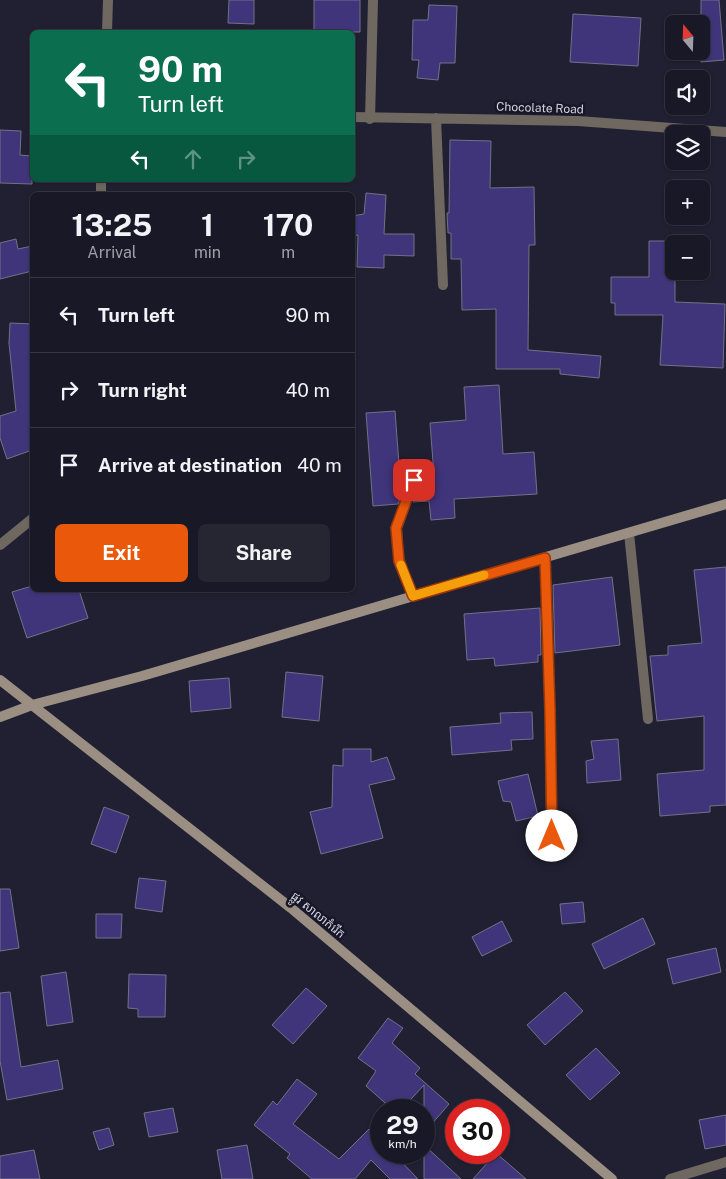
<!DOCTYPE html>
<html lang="en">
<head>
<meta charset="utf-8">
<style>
  body { margin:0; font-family:"Public Sans","Noto Sans Khmer",sans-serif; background:#262532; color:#f1f3f6; height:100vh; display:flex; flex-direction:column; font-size:19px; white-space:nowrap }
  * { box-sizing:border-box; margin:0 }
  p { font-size:16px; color:#9fa0a7 }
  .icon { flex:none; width:28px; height:28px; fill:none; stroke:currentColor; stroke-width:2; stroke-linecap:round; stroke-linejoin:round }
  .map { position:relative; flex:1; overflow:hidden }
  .drawer { position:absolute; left:30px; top:192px; width:325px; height:400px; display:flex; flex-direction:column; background:#191826; border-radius:8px; box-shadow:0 1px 4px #0004,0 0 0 1px #373743 }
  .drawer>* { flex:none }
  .top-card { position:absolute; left:30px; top:30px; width:325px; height:152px; border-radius:8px; box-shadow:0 1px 4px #0004,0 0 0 1px #373743; background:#0b6e4f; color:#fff; overflow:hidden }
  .needle { width:32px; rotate:341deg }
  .fabs { position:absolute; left:665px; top:15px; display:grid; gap:10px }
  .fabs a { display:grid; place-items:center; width:45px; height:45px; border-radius:8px; background:#191826; box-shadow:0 1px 4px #0004,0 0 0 1px #373743; font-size:25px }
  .speed { position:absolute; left:370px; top:1099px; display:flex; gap:10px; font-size:25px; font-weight:700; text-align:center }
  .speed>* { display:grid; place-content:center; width:65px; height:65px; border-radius:50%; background:#191826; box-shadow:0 1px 4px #0004,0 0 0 1px #373743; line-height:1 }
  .speed small { font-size:12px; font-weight:400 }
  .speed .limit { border:8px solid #d22; background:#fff; color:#111 }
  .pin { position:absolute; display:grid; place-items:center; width:42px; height:42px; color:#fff; margin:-21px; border-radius:10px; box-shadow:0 2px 8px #0006 }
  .me { position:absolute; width:55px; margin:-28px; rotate:0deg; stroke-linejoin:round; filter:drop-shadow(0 0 4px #0008) }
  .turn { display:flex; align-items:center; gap:18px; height:105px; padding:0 25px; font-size:22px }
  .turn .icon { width:65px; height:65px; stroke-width:2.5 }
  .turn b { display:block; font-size:35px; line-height:42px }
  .lanes { display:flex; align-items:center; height:48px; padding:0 25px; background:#0003; justify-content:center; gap:25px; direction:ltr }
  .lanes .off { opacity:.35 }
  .eta { display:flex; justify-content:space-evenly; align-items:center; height:85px; text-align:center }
  .eta b { font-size:30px; font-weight:700; line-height:35px }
  .button { display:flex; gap:10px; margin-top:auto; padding:10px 25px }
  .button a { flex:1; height:58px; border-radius:8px; background:#ea580c; color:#fff; font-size:20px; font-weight:700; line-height:58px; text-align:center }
  .button a+a { background:#262532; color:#f1f3f6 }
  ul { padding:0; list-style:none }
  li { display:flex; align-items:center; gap:15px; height:75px; padding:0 25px; border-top:1px solid #373743 }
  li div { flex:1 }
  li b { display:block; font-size:19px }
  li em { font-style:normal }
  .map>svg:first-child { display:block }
  .building { fill:#40357b; stroke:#727188 }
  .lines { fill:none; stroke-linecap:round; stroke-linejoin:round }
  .lane { stroke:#6f6860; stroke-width:10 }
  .street { stroke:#6f6860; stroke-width:10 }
  .secondary { stroke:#9a8f82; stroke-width:10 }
  .route-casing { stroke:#983908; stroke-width:12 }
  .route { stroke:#ea580c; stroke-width:9 }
  .slow { stroke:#f59e0b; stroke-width:9 }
  .labels { text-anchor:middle; stroke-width:5; stroke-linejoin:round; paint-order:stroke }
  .street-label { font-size:12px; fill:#d3d2df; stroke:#181728 }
</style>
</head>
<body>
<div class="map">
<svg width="726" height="1179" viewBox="0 0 726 1179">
  <rect width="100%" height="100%" fill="#212032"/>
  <path class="building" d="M 229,0 L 254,0 L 254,24 L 228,23 Z
    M 314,0 L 360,0 L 360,32 L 314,32 Z
    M 701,0 L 719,0 L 724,60 L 701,62 Z
    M 429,5 L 457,6 L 455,63 L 440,63 L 438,80 L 417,78 L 419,60 L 412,60 L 413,20 L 428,20 Z
    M 573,14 L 641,18 L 638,66 L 570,62 Z
    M 0,130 L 21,131 L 20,155 L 32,156 L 32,184 L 0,183 Z
    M 450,140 L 491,141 L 490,188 L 534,187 L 535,245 L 529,245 L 528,350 L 601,356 L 599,378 L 560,374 L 560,369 L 496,369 L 496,309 L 462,310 L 461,259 L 451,259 L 451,233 L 448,233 L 447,213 L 449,213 Z
    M 366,193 L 386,195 L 384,234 L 414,234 L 414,256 L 384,255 L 384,268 L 357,267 L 358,235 L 352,236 L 352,216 L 364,214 Z
    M 16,239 L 18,249 L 32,246 L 32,271 L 0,279 L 0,243 Z
    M 649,241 L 675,241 L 675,302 L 725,304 L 723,368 L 660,365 L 663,315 L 615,315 L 615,303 L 611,303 L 611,277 L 649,277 Z
    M 10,323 L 32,324 L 32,450 L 7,459 L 0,438 L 0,416 L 16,411 L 9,343 Z
    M 499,385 L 503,454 L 534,452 L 537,494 L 454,499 L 455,518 L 431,520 L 429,501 L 413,502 L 421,482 L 419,476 L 434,475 L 430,423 L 466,420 L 464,387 Z
    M 395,411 L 400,478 L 408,477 L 398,504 L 373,506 L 366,413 Z
    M 726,567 L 726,805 L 710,806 L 710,812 L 660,816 L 657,774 L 704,770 L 704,716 L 657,721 L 650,656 L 668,655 L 668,646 L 702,643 L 694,570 Z
    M 612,577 L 620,645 L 555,653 L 553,585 Z
    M 32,586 L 32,590 L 79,590 L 88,618 L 27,638 L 12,592 Z
    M 540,608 L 541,655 L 538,655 L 538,662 L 495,666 L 494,658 L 467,660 L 464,614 Z
    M 286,672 L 323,676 L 319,721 L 282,717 Z
    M 229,678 L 231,708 L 191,712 L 189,681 Z
    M 532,712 L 533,739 L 511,740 L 512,750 L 452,755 L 450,727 L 501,723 L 500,713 Z
    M 618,739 L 621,780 L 587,783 L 586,761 L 594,759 L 591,741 Z
    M 343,749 L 371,749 L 371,762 L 387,757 L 395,779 L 369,785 L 383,838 L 321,854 L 310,812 L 332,807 L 333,765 L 343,766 Z
    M 528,774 L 538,816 L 516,821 L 511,802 L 503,801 L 498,781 Z
    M 104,807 L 129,816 L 116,853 L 91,844 Z
    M 139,878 L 166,881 L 162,912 L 135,908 Z
    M 0,889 L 10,889 L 19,948 L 0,951 Z
    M 583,902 L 585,922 L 562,924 L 560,904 Z
    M 96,914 L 122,914 L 121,938 L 96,938 Z
    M 643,918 L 655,944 L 604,969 L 592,944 Z
    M 502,921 L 512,941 L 482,956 L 472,937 Z
    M 716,948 L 721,972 L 673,984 L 667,959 Z
    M 66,972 L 73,1022 L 47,1026 L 41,976 Z
    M 129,974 L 166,975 L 165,1017 L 138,1017 L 138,1009 L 128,1008 Z
    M 306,988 L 327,1006 L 293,1044 L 272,1025 Z
    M 10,992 L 21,1067 L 58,1060 L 63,1089 L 7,1100 L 0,1061 L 0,993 Z
    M 565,992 L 583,1011 L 545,1045 L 527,1025 Z
    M 388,1018 L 403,1028 L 392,1043 L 420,1068 L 415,1074 L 449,1104 L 424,1133 L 424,1085 L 401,1110 L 393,1110 L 366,1086 L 376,1071 L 358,1058 Z
    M 596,1048 L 620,1073 L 590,1100 L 566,1075 Z
    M 297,1079 L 317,1094 L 293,1124 L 339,1159 L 369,1129 L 381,1142 L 381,1152 L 392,1152 L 418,1179 L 390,1179 L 371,1160 L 355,1179 L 312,1179 L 287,1158 L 290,1154 L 254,1125 L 273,1101 L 277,1105 Z
    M 173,1108 L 178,1132 L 149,1137 L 144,1113 Z
    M 726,1115 L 726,1145 L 705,1149 L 699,1120 Z
    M 109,1128 L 114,1145 L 99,1150 L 93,1132 Z
    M 247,1145 L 253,1179 L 222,1179 L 217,1150 Z
    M 424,1145 L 461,1179 L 424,1179 Z
    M 34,1150 L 40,1179 L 0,1179 L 0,1156 Z
    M 496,1153 L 526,1179 L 473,1179 Z"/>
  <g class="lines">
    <path class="lane" d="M 370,119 L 373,0
      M 629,533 L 648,719
      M 413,596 L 399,561 L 397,528 L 414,480
      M 670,1179 L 726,1162"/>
    <path class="street" d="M 107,32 L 108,0
      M 352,117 L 578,121 L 726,132
      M 436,118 L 443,285
      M 101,195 L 101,180
      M 0,545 L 32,519
      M 545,558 L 550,711 L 551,836"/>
    <path class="secondary" d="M 0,680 L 291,908 L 612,1179
      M 0,717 L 32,705 L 142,676 L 726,504"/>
  </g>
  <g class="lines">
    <defs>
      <path id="route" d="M 414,480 L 396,528 L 399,561 L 413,596 L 545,558 L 550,711 L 552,836"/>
    </defs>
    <use href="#route" class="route-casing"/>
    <use href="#route" class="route"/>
    <path class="slow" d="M 401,565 L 413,596 L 484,575"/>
  </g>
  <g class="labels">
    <g class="street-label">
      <text transform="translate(540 108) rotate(2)" y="4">Chocolate Road</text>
      <text transform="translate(318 915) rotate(39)" y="4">ផ្លូវ សាលាកំរើក</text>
    </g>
  </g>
</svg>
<div class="fabs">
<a><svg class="needle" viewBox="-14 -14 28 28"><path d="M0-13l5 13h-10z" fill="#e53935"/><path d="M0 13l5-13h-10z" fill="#9fa0a7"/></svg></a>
<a><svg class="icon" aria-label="sound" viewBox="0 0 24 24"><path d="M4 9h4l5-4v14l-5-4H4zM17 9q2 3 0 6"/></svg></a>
<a><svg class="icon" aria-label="layers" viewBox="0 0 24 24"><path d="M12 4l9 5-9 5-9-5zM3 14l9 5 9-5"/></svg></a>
<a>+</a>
<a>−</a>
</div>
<div class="speed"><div>29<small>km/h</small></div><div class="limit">30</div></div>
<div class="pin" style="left:414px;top:480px;background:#d93025"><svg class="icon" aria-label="arrive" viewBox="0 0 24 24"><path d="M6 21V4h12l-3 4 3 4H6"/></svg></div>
<svg class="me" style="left:552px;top:836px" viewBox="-20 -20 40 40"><circle r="19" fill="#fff"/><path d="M0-13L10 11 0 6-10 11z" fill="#ea580c"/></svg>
<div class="top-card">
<div class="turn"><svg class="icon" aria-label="left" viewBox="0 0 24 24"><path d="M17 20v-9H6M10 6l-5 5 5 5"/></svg><div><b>90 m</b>Turn left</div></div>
<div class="lanes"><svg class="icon" aria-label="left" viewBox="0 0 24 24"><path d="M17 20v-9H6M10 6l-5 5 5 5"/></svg><svg class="icon off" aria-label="ahead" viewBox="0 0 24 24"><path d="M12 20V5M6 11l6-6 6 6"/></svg><svg class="icon off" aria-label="right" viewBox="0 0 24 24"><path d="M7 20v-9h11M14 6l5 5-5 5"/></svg></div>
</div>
<section class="drawer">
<div class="eta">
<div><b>13:25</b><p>Arrival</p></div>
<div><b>1</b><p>min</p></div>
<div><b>170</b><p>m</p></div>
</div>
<ul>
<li><svg class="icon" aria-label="left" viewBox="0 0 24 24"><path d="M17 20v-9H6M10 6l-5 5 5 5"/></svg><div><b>Turn left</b></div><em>90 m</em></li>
<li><svg class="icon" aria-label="right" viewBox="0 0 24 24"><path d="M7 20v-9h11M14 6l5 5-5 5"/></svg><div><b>Turn right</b></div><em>40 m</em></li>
<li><svg class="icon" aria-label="arrive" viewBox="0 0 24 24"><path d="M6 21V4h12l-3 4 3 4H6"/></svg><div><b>Arrive at destination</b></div><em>40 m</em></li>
</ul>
<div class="button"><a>Exit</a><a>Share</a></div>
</section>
</div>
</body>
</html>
